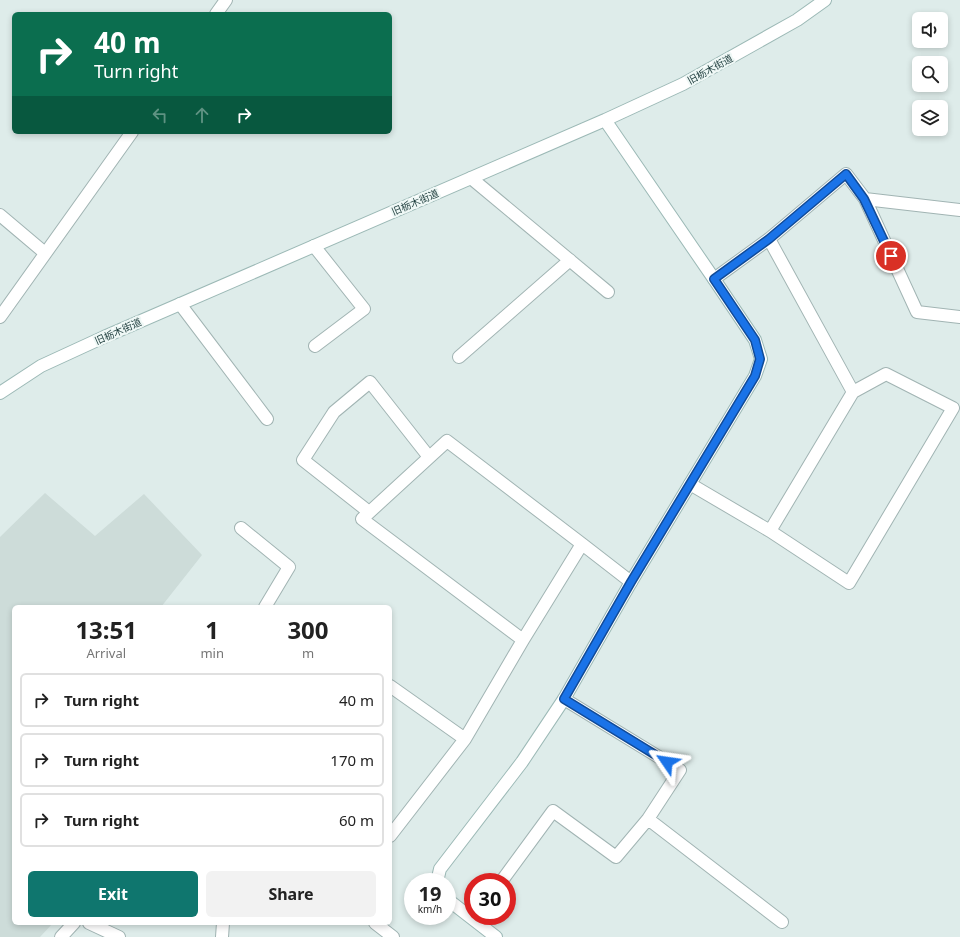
<!DOCTYPE html>
<html lang="en">
<head>
<meta charset="utf-8">
<style>
  body { margin:0; font-family:"Noto Sans","Noto Sans JP",sans-serif; background:#f2f2f2; color:#222; height:100vh; display:flex; flex-direction:column; font-size:15px; white-space:nowrap }
  * { box-sizing:border-box; margin:0 }
  p { font-size:13px; color:#767676 }
  .icon { flex:none; width:22px; height:22px; fill:none; stroke:currentColor; stroke-width:2; stroke-linecap:round; stroke-linejoin:round }
  .map { position:relative; flex:1; overflow:hidden }
  .side { position:absolute; left:12px; top:605px; width:380px; height:320px; display:flex; flex-direction:column; background:#fff; border-radius:6px; box-shadow:0 2px 6px #0003 }
  .side>* { flex:none }
  .banner { position:absolute; left:12px; top:12px; width:380px; height:122px; border-radius:6px; box-shadow:0 2px 6px #0003; background:#0b6e4f; color:#fff; overflow:hidden }
  .fabs { position:absolute; left:912px; top:12px; display:grid; gap:8px }
  .fabs a { display:grid; place-items:center; width:36px; height:36px; border-radius:6px; background:#fff; box-shadow:0 2px 6px #0003; font-size:20px }
  .speed { position:absolute; left:404px; top:873px; display:flex; gap:8px; font-size:20px; font-weight:700; text-align:center }
  .speed>* { display:grid; place-content:center; width:52px; height:52px; border-radius:50%; background:#fff; box-shadow:0 2px 6px #0003; line-height:1 }
  .speed small { font-size:10px; font-weight:400 }
  .speed .limit { border:6px solid #d22; background:#fff; color:#111 }
  .pin { position:absolute; display:grid; place-items:center; width:34px; height:34px; color:#fff; margin:-17px; border:2px solid #fff; border-radius:50%; box-shadow:0 1px 4px #0007 }
  .me { position:absolute; width:44px; margin:-22px; rotate:302deg; stroke-linejoin:round; filter:drop-shadow(0 0 3px #0008) }
  .turn { display:flex; align-items:center; gap:14px; height:84px; padding:0 16px; font-size:18px }
  .turn .icon { width:52px; height:52px; stroke-width:2.5 }
  .turn b { display:block; font-size:28px; line-height:34px }
  .lanes { display:flex; align-items:center; height:38px; padding:0 16px; background:#0003; justify-content:center; gap:20px; direction:ltr }
  .lanes .off { opacity:.35 }
  .eta { display:flex; justify-content:space-evenly; align-items:center; height:68px; text-align:center }
  .eta b { font-size:24px; font-weight:700; line-height:28px }
  .primary-button { display:flex; gap:8px; margin-top:auto; padding:8px 16px }
  .primary-button a { flex:1; height:46px; border-radius:6px; background:#0f766e; color:#fff; font-size:16px; font-weight:700; line-height:46px; text-align:center }
  .primary-button a+a { background:#f2f2f2; color:#222 }
  ul { padding:0; list-style:none }
  li { display:flex; align-items:center; gap:12px; height:54px; margin:0 8px 6px; padding:0 8px; border:2px solid #e0e0e0; border-radius:6px }
  li div { flex:1 }
  li b { display:block; font-size:15px }
  li em { font-style:normal }
  .map>svg:first-child { display:block }
  .built { fill:#cddcd9 }
  .lines { fill:none; stroke-linecap:round; stroke-linejoin:round }
  .street-casing { stroke:#a1b4b3; stroke-width:14 }
  .secondary-casing { stroke:#9cb9b6; stroke-width:14 }
  .street { stroke:#fff; stroke-width:12 }
  .secondary { stroke:#fff; stroke-width:12 }
  .route-casing { stroke:#114b97; stroke-width:10 }
  .route { stroke:#1a73e8; stroke-width:7 }
  .labels { text-anchor:middle; stroke-width:4; stroke-linejoin:round; paint-order:stroke }
  .street-label { font-size:10px; fill:#1e3d3d; stroke:#eff8f6 }
</style>
</head>
<body>
<div class="map">
<svg width="960" height="937" viewBox="0 0 960 937">
  <rect width="100%" height="100%" fill="#deecea"/>
  <path class="built" d="M 45,493 L 95,536 L 144,494 L 202,555 L 161,607 L 14,607 L 14,923 L 53,923 L 40,937 L 0,937 L 0,537 Z"/>
  <g class="lines">
    <defs>
      <path id="street" d="M 216,14 L 226,0
        M 471,178 L 608,292
        M 865,199 L 960,210
        M 0,215 L 45,253
        M 769,239 L 853,392
        M 314,246 L 364,309 L 315,346
        M 714,279 L 769,239 L 846,174 L 865,199 L 917,312 L 960,317
        M 180,304 L 267,419
        M 0,317 L 132,132
        M 459,357 L 570,260
        M 690,484 L 770,531 L 849,583 L 953,408 L 886,374 L 853,392 L 770,531
        M 369,512 L 303,460 L 334,412 L 370,382 L 429,457
        M 241,528 L 289,567 L 265,607
        M 523,640 L 362,519 L 447,441 L 582,544 L 631,582
        M 390,686 L 465,739
        M 648,819 L 782,922
        M 390,836 L 465,739 L 523,640 L 582,544
        M 501,882 L 553,811 L 616,857 L 648,819 L 680,770 L 564,699
        M 89,923 L 119,937
        M 375,923 L 393,937
        M 61,937 L 74,923
        M 222,937 L 223,923"/>
      <path id="secondary" d="M 0,393 L 41,366 L 104,337 L 605,120 L 683,84 L 797,20 L 825,0
        M 437,882 L 440,869 L 522,762 L 564,699 L 631,582 L 755,376 L 761,359 L 755,340 L 714,279 L 605,120
        M 447,899 L 496,937"/>
    </defs>
    <use href="#street" class="street-casing"/>
    <use href="#secondary" class="secondary-casing"/>
    <use href="#street" class="street"/>
    <use href="#secondary" class="secondary"/>
  </g>
  <g class="lines">
    <defs>
      <path id="route" d="M 667,762 L 564,699 L 631,582 L 755,376 L 760,359 L 755,340 L 714,279 L 769,239 L 846,174 L 864,199 L 891,256"/>
    </defs>
    <use href="#route" class="route-casing"/>
    <use href="#route" class="route"/>
  </g>
  <g class="labels">
    <g class="street-label">
      <text transform="translate(710 69) rotate(-29)" y="4">旧栃木街道</text>
      <text transform="translate(415 202) rotate(-23)" y="4">旧栃木街道</text>
      <text transform="translate(118 331) rotate(-24)" y="4">旧栃木街道</text>
    </g>
  </g>
</svg>
<div class="fabs">
<a><svg class="icon" aria-label="sound" viewBox="0 0 24 24"><path d="M4 9h4l5-4v14l-5-4H4zM17 9q2 3 0 6"/></svg></a>
<a><svg class="icon" aria-label="search" viewBox="0 0 24 24"><circle cx="10" cy="10" r="6"/><path d="M15 15l6 6"/></svg></a>
<a><svg class="icon" aria-label="layers" viewBox="0 0 24 24"><path d="M12 4l9 5-9 5-9-5zM3 14l9 5 9-5"/></svg></a>
</div>
<div class="speed"><div>19<small>km/h</small></div><div class="limit">30</div></div>
<div class="pin" style="left:891px;top:256px;background:#d93025"><svg class="icon" aria-label="arrive" viewBox="0 0 24 24"><path d="M6 21V4h12l-3 4 3 4H6"/></svg></div>
<svg class="me" style="left:667px;top:762px" viewBox="-20 -20 40 40"><path d="M0-17L14 15 0 8-14 15z" fill="#1a73e8" stroke="#fff" stroke-width="4"/></svg>
<div class="banner">
<div class="turn"><svg class="icon" aria-label="right" viewBox="0 0 24 24"><path d="M7 20v-9h11M14 6l5 5-5 5"/></svg><div><b>40 m</b>Turn right</div></div>
<div class="lanes"><svg class="icon off" aria-label="left" viewBox="0 0 24 24"><path d="M17 20v-9H6M10 6l-5 5 5 5"/></svg><svg class="icon off" aria-label="ahead" viewBox="0 0 24 24"><path d="M12 20V5M6 11l6-6 6 6"/></svg><svg class="icon" aria-label="right" viewBox="0 0 24 24"><path d="M7 20v-9h11M14 6l5 5-5 5"/></svg></div>
</div>
<section class="side">
<div class="eta">
<div><b>13:51</b><p>Arrival</p></div>
<div><b>1</b><p>min</p></div>
<div><b>300</b><p>m</p></div>
</div>
<ul>
<li><svg class="icon" aria-label="right" viewBox="0 0 24 24"><path d="M7 20v-9h11M14 6l5 5-5 5"/></svg><div><b>Turn right</b></div><em>40 m</em></li>
<li><svg class="icon" aria-label="right" viewBox="0 0 24 24"><path d="M7 20v-9h11M14 6l5 5-5 5"/></svg><div><b>Turn right</b></div><em>170 m</em></li>
<li><svg class="icon" aria-label="right" viewBox="0 0 24 24"><path d="M7 20v-9h11M14 6l5 5-5 5"/></svg><div><b>Turn right</b></div><em>60 m</em></li>
</ul>
<div class="primary-button"><a>Exit</a><a>Share</a></div>
</section>
</div>
</body>
</html>
